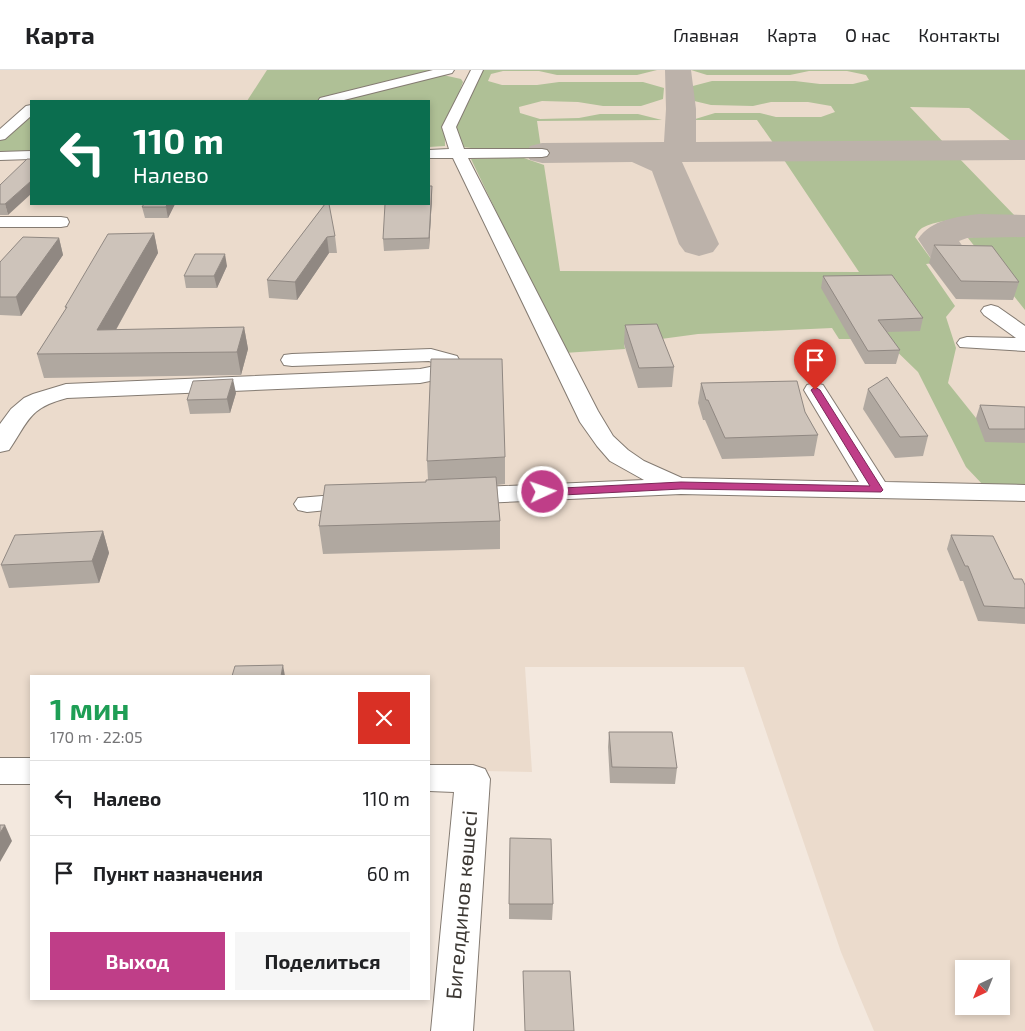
<!DOCTYPE html>
<html lang="ru">
<head>
<meta charset="utf-8">
<style>
  body { margin:0; font-family:"Exo 2",sans-serif; background:#f6f6f6; color:#202124; height:100vh; display:flex; flex-direction:column; font-size:19px; white-space:nowrap }
  * { box-sizing:border-box; margin:0 }
  p { font-size:16px; color:#757577 }
  .icon { flex:none; width:28px; height:28px; fill:none; stroke:currentColor; stroke-width:2; stroke-linecap:round; stroke-linejoin:round }
  .map { position:relative; flex:1; overflow:hidden }
  .details { position:absolute; left:30px; top:605px; width:400px; height:325px; display:flex; flex-direction:column; background:#fff; border-radius:0px; box-shadow:0 2px 8px #0003 }
  .details>* { flex:none }
  .top-card { position:absolute; left:30px; top:30px; width:400px; height:105px; border-radius:0px; box-shadow:0 2px 8px #0003; background:#0b6e4f; color:#fff; overflow:hidden }
  .needle { width:32px; rotate:223deg }
  .fabs { position:absolute; left:955px; top:890px; display:grid; gap:10px }
  .fabs a { display:grid; place-items:center; width:55px; height:55px; border-radius:0px; background:#fff; box-shadow:0 2px 8px #0003; font-size:25px }
  .pin { position:absolute; display:grid; place-items:center; width:42px; height:42px; color:#fff; margin:-51px -21px; border-radius:50% 50% 50% 0; rotate:-45deg; box-shadow:0 0 5px #0007 }
  .pin .icon { rotate:45deg }
  .me { position:absolute; width:55px; margin:-28px; rotate:87deg; stroke-linejoin:round; filter:drop-shadow(0 0 4px #0008) }
  .turn { display:flex; align-items:center; gap:18px; height:105px; padding:0 20px; font-size:22px }
  .turn .icon { width:65px; height:65px; stroke-width:2.5 }
  .turn b { display:block; font-size:35px; line-height:42px }
  .round { display:grid; place-items:center; flex:none; width:52px; height:52px; border-radius:0px; background:#f6f6f6 }
  .headline { display:flex; align-items:center; justify-content:space-between; height:85px; padding:0 20px }
  h1 { font-size:30px; font-weight:700; line-height:38px; color:#1e9e55 }
  .button { display:flex; gap:10px; margin-top:auto; padding:10px 20px }
  .button a { flex:1; height:58px; border-radius:0px; background:#bf3e88; color:#fff; font-size:20px; font-weight:700; line-height:58px; text-align:center }
  .button a+a { background:#f6f6f6; color:#202124 }
  ul { padding:0; list-style:none }
  li { display:flex; align-items:center; gap:15px; height:75px; padding:0 20px; border-top:1px solid #e0e0e0 }
  li div { flex:1 }
  li b { display:block; font-size:19px }
  li em { font-style:normal }
  header { display:flex; align-items:center; gap:30px; box-sizing:border-box; height:70px; padding:0 25px; background:#fff; border-bottom:1px solid #e0e0e0 }
  header strong { font-size:24px }
  nav { display:flex; gap:28px; margin-inline-start:auto; font-size:18px }
  .map>svg:first-child { display:block }
  .built { fill:#ebdbcc; fill-rule:evenodd }
  .green { fill:#afc096 }
  .lines { fill:none; stroke-linecap:round; stroke-linejoin:round }
  .taxiway { fill:#bcb2aa; fill-rule:evenodd }
  .minor-casing { stroke:#847b72; stroke-width:2 }
  .minor { fill:#fff; fill-rule:evenodd }
  .wall { fill:#b0a8a0 }
  .shaded-wall { fill:#908882 }
  .building { fill:#cdc3ba; stroke:#908882 }
  .route { fill:#bf3e88; stroke:#7c2858 }
  .labels { text-anchor:middle; stroke-width:4.5; stroke-linejoin:round; paint-order:stroke }
  .near-street-label { font-size:21px; fill:#3c3834; stroke:#fff }
</style>
</head>
<body>
<header>
<strong>Карта</strong>
<nav><a>Главная</a><a>Карта</a><a>О нас</a><a>Контакты</a></nav>
</header>
<div class="map">
<svg width="1025" height="961" viewBox="0 0 1025 961">
  <rect width="100%" height="100%" fill="#f3e8de"/>
  <path class="built" d="M 0,0 L 1025,0 L 1025,961 L 874,961 L 841,882 L 744,597 L 525,597 L 532,702 L 429,700 L 429,606 L 31,606 L 31,691 L 0,691 ZM 31,31 L 429,31 L 429,134 L 31,134 ZM 964,899 L 1001,899 L 1001,936 L 964,936 Z"/>
  <path class="green" d="M 267,0 L 439,0 L 313,31 L 247,31 Z
    M 483,0 L 657,0 L 637,5 L 557,5 L 539,1 L 503,1 L 491,4 L 488,11 L 502,15 L 537,15 L 559,12 L 643,12 L 664,18 L 663,29 L 641,36 L 603,36 L 578,32 L 542,31 L 519,37 L 520,43 L 540,49 L 579,48 L 600,44 L 638,44 L 662,50 L 537,51 L 541,78 L 471,78 L 462,77 L 456,61 L 457,51 Z
    M 691,0 L 1025,0 L 1025,75 L 1016,75 L 969,38 L 910,37 L 947,76 L 776,77 L 757,50 L 692,50 L 715,43 L 760,43 L 776,47 L 821,47 L 835,42 L 831,36 L 808,32 L 771,32 L 753,36 L 711,35 L 690,30 L 689,17 L 712,11 L 795,11 L 820,14 L 853,14 L 869,10 L 866,5 L 847,1 L 809,1 L 790,5 L 707,5 Z
    M 443,5 L 461,9 L 463,12 C 454,37 444,48 445,76 L 429,77 L 429,31 L 334,31 L 434,6 Z
    M 31,39 L 31,83 L 0,83 L 0,70 Z
    M 956,85 L 1016,147 L 1009,150 C 984,150 944,146 922,158 C 919,160 917,163 915,167 L 934,193 L 926,194 L 955,236 L 946,247 L 956,278 L 948,313 L 976,348 L 1025,373 L 1025,417 L 984,416 L 966,397 L 918,302 L 884,269 L 839,269 L 832,258 L 698,264 L 624,274 L 625,279 L 564,283 L 471,89 L 521,87 L 544,95 L 560,201 L 859,202 L 782,87 Z
    M 985,165 L 1025,165 L 1025,240 L 968,168 Z"/>
  <g class="lines">
    <path class="taxiway" d="M 665,0 L 691,0 L 696,39 L 696,72 L 1025,70 L 1025,90 L 682,92 L 719,174 L 713,182 L 699,186 L 685,182 L 679,174 L 652,101 L 632,92 L 542,93 L 530,90 L 526,83 L 530,76 L 542,73 L 664,72 L 666,39 Z
      M 979,144 L 1025,145 L 1025,167 L 967,168 L 959,171 L 972,190 L 966,199 L 952,202 L 938,199 L 918,169 C 932,149 957,147 979,144 Z"/>
    <defs>
      <path id="minor" d="M 433,0 L 454,0 L 452,3 L 340,31 L 318,31 L 320,28 Z
        M 471,0 L 483,0 L 456,57 L 464,79 L 542,79 L 547,80 L 549,83 L 547,86 L 542,87 L 468,88 L 598,341 L 613,366 L 628,380 L 644,391 L 682,408 L 859,412 L 804,320 L 807,315 L 815,313 L 823,315 L 885,412 L 1025,415 L 1025,431 L 681,424 L 459,434 L 450,431 L 446,426 L 450,421 L 459,418 L 644,410 L 610,391 L 597,376 L 580,352 L 453,88 L 429,88 L 429,80 L 449,79 L 442,57 Z
        M 31,35 L 31,46 L 5,69 L 0,70 L 0,59 L 26,36 Z
        M 31,81 L 31,89 L 0,90 L 0,82 Z
        M 0,147 L 61,147 L 67,148 L 69,152 L 67,156 L 61,157 L 0,157 Z
        M 991,235 L 998,237 L 1025,256 L 1025,281 L 960,277 L 957,273 L 960,269 L 967,267 L 1016,268 L 984,245 L 981,241 L 984,237 Z
        M 431,279 L 457,286 L 462,295 L 455,306 L 420,313 L 67,328 C 28,338 29,351 9,380 L 0,382 L 0,354 L 11,339 L 24,328 L 33,324 L 66,314 L 420,299 L 440,295 L 429,291 L 292,296 L 284,295 L 281,290 L 284,285 L 292,284 Z
        M 359,423 L 368,426 L 372,431 L 368,436 L 307,442 L 298,440 L 294,434 L 298,428 Z
        M 0,688 L 31,688 L 31,714 L 0,714 Z
        M 429,695 L 473,695 L 485,699 L 490,709 L 473,961 L 431,961 L 454,722 L 429,721 Z"/>
    </defs>
    <use href="#minor" class="minor-casing"/>
    <use href="#minor" class="minor"/>
  </g>
  <path class="wall" d="M 0,115 L 8,145 L 0,145 Z
    M 432,116 L 432,127 L 429,179 L 384,181 L 383,169 Z
    M 175,134 L 168,148 L 145,148 L 142,137 Z
    M 325,134 L 335,166 L 337,183 L 329,183 L 297,230 L 269,228 L 267,210 Z
    M 154,163 L 158,183 L 116,260 L 244,257 L 248,279 L 241,305 L 44,308 L 37,284 L 66,239 L 65,237 Z
    M 59,168 L 63,185 L 21,246 L 0,245 L 0,192 Z
    M 934,175 L 1019,212 L 1013,230 L 956,229 L 929,193 Z
    M 227,196 L 217,218 L 186,218 L 184,206 Z
    M 823,206 L 923,248 L 920,261 L 887,262 L 900,280 L 896,294 L 865,294 L 821,218 Z
    M 625,255 L 674,297 L 672,317 L 638,318 L 624,274 Z
    M 701,313 L 805,342 L 818,365 L 814,386 L 722,389 L 705,350 L 703,350 L 698,333 Z
    M 868,319 L 928,366 L 923,386 L 895,388 L 863,339 Z
    M 236,323 L 230,343 L 190,344 L 187,330 Z
    M 980,335 L 1025,337 L 1025,373 L 985,372 L 976,348 Z
    M 505,387 L 505,414 L 497,415 L 500,451 L 500,479 L 323,484 L 319,456 L 426,412 L 428,410 L 427,391 Z
    M 103,461 L 109,483 L 99,513 L 9,518 L 1,495 Z
    M 951,465 L 1014,509 L 1025,515 L 1025,554 L 978,551 L 963,511 L 960,511 L 947,479 Z
    M 609,662 L 677,698 L 675,714 L 610,713 L 608,677 Z
    M 509,834 L 553,834 L 552,850 L 509,849 Z"/>
  <path class="shaded-wall" d="M 31,111 L 31,124 L 8,145 L 5,134 Z
    M 432,116 L 432,127 L 429,179 L 429,168 Z
    M 167,134 L 175,134 L 168,148 L 166,137 Z
    M 154,163 L 158,183 L 103,283 L 97,260 Z
    M 327,167 L 329,183 L 297,230 L 295,212 Z
    M 59,168 L 63,185 L 21,246 L 16,227 Z
    M 225,184 L 227,196 L 217,218 L 214,206 Z
    M 244,257 L 248,279 L 241,305 L 237,282 Z
    M 233,309 L 236,323 L 230,343 L 227,329 Z
    M 103,461 L 109,483 L 99,513 L 92,491 Z
    M 283,595 L 285,606 L 281,606 Z
    M 5,755 L 12,771 L 0,792 L 0,763 Z"/>
  <path class="building" d="M 27,89 L 31,89 L 31,111 L 5,134 L 0,134 L 0,115 Z
    M 429,116 L 432,116 L 429,168 L 383,169 L 385,134 L 429,134 Z
    M 144,134 L 167,134 L 166,137 L 142,137 Z
    M 325,134 L 329,134 L 335,166 L 327,167 L 295,212 L 267,210 Z
    M 154,163 L 97,260 L 244,257 L 237,282 L 37,284 L 67,237 L 65,237 L 108,164 Z
    M 23,167 L 59,168 L 16,227 L 0,227 L 0,192 Z
    M 934,175 L 992,176 L 1019,212 L 961,211 Z
    M 195,184 L 225,184 L 214,206 L 184,206 Z
    M 892,205 L 923,248 L 878,250 L 900,280 L 868,281 L 823,206 Z
    M 657,254 L 674,297 L 639,298 L 625,255 Z
    M 431,289 L 502,289 L 505,387 L 427,391 Z
    M 887,307 L 928,366 L 900,367 L 868,319 Z
    M 233,309 L 227,329 L 187,330 L 193,311 Z
    M 797,311 L 805,342 L 818,365 L 725,368 L 708,330 L 706,330 L 701,313 Z
    M 980,335 L 1025,337 L 1025,359 L 989,359 Z
    M 496,407 L 500,451 L 319,456 L 325,415 L 426,412 L 426,410 Z
    M 103,461 L 92,491 L 1,495 L 15,465 Z
    M 951,465 L 993,466 L 1014,509 L 1022,509 L 1025,515 L 1025,538 L 984,536 L 968,496 L 965,496 Z
    M 283,595 L 281,606 L 232,606 L 235,596 Z
    M 609,662 L 672,662 L 677,698 L 612,697 Z
    M 0,755 L 5,755 L 0,763 Z
    M 510,768 L 551,769 L 553,834 L 509,834 Z
    M 523,901 L 570,901 L 574,961 L 525,961 Z"/>
  <path class="route" d="M 815,317 L 820,320 L 883,420 L 881,422 L 681,419 L 543,426 L 538,422 L 543,419 L 681,412 L 870,416 L 811,320 Z"/>
  <g class="labels">
    <g class="near-street-label">
      <text transform="translate(462 835) rotate(-85)" y="7">Бигелдинов көшесі</text>
    </g>
  </g>
</svg>
<div class="fabs">
<a><svg class="needle" viewBox="-14 -14 28 28"><path d="M0-13l5 13h-10z" fill="#e53935"/><path d="M0 13l5-13h-10z" fill="#757577"/></svg></a>
</div>
<div class="pin" style="left:815px;top:320px;background:#d93025"><svg class="icon" aria-label="arrive" viewBox="0 0 24 24"><path d="M6 21V4h12l-3 4 3 4H6"/></svg></div>
<svg class="me" style="left:543px;top:422px" viewBox="-20 -20 40 40"><circle r="17" fill="#bf3e88" stroke="#fff" stroke-width="3"/><path d="M0-11L8 9 0 5-8 9z" fill="#fff"/></svg>
<div class="top-card">
<div class="turn"><svg class="icon" aria-label="left" viewBox="0 0 24 24"><path d="M17 20v-9H6M10 6l-5 5 5 5"/></svg><div><b>110 m</b>Налево</div></div>
</div>
<section class="details">
<div class="headline"><div><h1>1 мин</h1><p>170 m · 22:05</p></div><a class="round" style="background:#d93025;color:#fff"><svg class="icon" aria-label="close" viewBox="0 0 24 24"><path d="M6 6l12 12M18 6L6 18"/></svg></a></div>
<ul>
<li><svg class="icon" aria-label="left" viewBox="0 0 24 24"><path d="M17 20v-9H6M10 6l-5 5 5 5"/></svg><div><b>Налево</b></div><em>110 m</em></li>
<li><svg class="icon" aria-label="arrive" viewBox="0 0 24 24"><path d="M6 21V4h12l-3 4 3 4H6"/></svg><div><b>Пункт назначения</b></div><em>60 m</em></li>
</ul>
<div class="button"><a>Выход</a><a>Поделиться</a></div>
</section>
</div>
</body>
</html>
